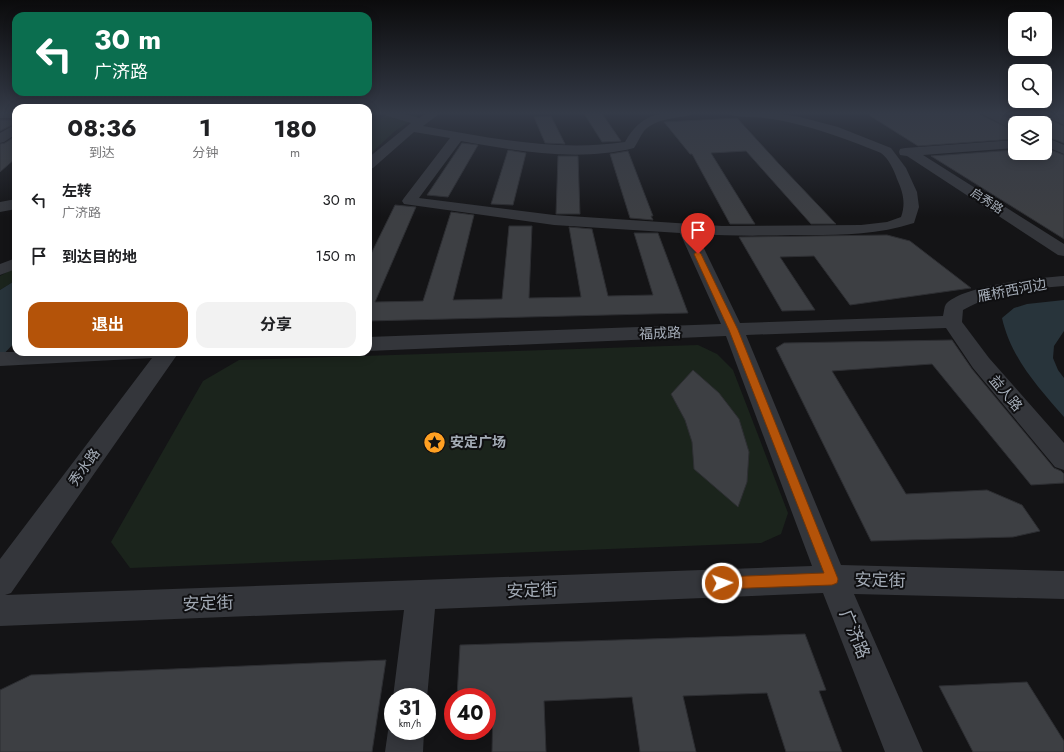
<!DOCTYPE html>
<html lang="zh">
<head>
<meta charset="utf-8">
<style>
  body { margin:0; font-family:Jost,"Noto Sans SC",sans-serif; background:#f2f2f2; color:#202124; height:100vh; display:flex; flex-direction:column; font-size:15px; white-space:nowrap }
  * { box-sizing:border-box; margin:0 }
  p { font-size:13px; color:#757577 }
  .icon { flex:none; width:22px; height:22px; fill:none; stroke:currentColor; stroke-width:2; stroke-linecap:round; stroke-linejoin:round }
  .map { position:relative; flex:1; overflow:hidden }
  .details { position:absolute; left:12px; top:104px; width:360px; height:252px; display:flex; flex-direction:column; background:#fff; border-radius:12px; box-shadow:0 2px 10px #0003 }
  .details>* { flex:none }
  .banner { position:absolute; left:12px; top:12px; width:360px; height:84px; border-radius:12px; box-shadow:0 2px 10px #0003; background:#0b6e4f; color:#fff; overflow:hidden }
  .controls { position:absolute; left:1008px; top:12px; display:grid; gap:8px }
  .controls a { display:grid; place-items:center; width:44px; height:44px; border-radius:8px; background:#fff; box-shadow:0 2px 10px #0003; font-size:20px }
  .speed { position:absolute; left:384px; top:688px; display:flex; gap:8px; font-size:20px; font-weight:700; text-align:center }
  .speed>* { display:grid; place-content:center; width:52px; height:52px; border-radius:50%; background:#fff; box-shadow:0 2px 10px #0003; line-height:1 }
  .speed small { font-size:10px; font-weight:400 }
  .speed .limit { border:6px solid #d22; background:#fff; color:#111 }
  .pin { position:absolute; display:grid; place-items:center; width:34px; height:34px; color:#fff; margin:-41px -17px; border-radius:50% 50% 50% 0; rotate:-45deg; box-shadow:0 0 4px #0007 }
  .pin .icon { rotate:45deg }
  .me { position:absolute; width:44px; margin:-22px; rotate:88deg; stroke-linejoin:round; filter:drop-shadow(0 0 3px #0008) }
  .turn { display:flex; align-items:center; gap:14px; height:84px; padding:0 16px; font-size:18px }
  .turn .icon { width:52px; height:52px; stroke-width:2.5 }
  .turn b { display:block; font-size:28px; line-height:34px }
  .eta { display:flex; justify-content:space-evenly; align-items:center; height:68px; text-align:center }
  .eta b { font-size:24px; font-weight:700; line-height:28px }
  .primary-button { display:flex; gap:8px; margin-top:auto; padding:8px 16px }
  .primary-button a { flex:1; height:46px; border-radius:12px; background:#b45309; color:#fff; font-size:16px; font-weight:700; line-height:46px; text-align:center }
  .primary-button a+a { background:#f2f2f2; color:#202124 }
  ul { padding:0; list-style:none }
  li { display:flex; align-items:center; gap:12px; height:56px; padding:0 16px }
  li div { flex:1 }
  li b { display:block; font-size:15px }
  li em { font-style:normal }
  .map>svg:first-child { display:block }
  .green { fill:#1b241c }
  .water { fill:#28343b }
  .building { fill:#3d3f43; stroke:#2d2e32 }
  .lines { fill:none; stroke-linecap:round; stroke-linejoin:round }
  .minor { fill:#34363b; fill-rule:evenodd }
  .route { fill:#b45309; stroke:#753606 }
  .labels { text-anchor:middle; stroke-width:4; stroke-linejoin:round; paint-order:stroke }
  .far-street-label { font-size:12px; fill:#a4acb7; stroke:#0f0f11 }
  .street-label { font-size:14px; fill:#a4acb7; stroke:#0f0f11 }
  .poi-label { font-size:14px; font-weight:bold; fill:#a4acb7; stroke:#0f0f11; text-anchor:start }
  .near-street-label { font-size:17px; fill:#a4acb7; stroke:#0f0f11 }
</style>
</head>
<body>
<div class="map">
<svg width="1064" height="752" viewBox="0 0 1064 752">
  <rect width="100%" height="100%" fill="#141416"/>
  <path class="green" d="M 394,112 L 424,112 L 395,131 L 368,156 L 368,124 Z
    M 16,267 L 16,280 L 0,290 L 0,276 Z
    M 698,345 L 717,354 L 733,370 L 788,513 L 781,534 L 761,543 L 130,568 L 111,542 L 203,381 L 239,360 Z"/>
  <path class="water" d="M 16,280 L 16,341 L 0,358 L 0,290 Z
    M 1064,300 L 1064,331 L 1054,346 L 1053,358 L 1058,370 L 1064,378 L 1064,417 C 1038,387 1011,358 1002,318 L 1014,308 L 1027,304 Z"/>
  <path class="building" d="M 583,112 L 601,112 L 621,141 L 602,142 Z
    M 864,112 L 979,112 L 981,115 L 1015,131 L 1015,139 L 918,146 Z
    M 551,116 L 565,144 L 545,143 L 534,117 Z
    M 737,118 L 780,165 L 836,224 L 811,224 L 746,151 L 711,153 L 755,224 L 730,224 L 692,154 L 690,154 L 664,122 Z
    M 1045,118 L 1064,126 L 1064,143 L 1045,136 Z
    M 0,120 L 16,120 L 16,123 L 0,131 Z
    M 16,136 L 16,158 L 0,172 L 0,144 L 5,143 Z
    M 462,143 L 478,145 L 448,197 L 427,195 Z
    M 1045,148 L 1064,155 L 1064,239 L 931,156 L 1015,150 L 1015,153 L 1045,153 Z
    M 508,150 L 526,153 L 513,205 L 491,204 Z
    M 628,151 L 653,216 L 651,216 L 653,220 L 630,218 L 610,154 Z
    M 558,156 L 578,156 L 580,214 L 556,214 Z
    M 395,205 L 416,207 L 375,302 L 423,301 L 451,212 L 474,215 L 453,300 L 502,299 L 509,226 L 532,226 L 529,298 L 581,297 L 569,227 L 592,229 L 608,296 L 653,295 L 634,233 L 658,233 L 688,313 L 368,321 L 368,260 Z
    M 887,235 L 910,241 L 971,288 L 850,305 L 814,256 L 780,257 L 815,310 L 782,311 L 739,237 Z
    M 952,340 L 972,369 L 1054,468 L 1061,471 L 1064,474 L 1064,483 L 1031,485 L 932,364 L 832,371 L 906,494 L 987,490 L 1022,505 L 1040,531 L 1013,537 L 871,541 L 776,348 L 784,343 Z
    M 693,370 L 719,393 L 739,419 L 749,452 L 747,482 L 738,507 L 694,469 L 692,442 L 685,420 L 671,394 Z
    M 805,634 L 826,690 L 819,691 L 842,752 L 786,752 L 767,693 L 683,696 L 696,752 L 640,752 L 632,697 L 544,701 L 546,752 L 492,752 L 493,702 L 487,703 L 487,697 L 457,697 L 460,645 Z
    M 386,660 L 372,752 L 0,752 L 0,690 L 31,675 Z
    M 1027,682 L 1064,741 L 1064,752 L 973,752 L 939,686 Z"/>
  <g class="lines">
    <path class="minor" d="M 0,112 L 16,112 L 16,118 L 0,118 Z
      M 379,112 L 398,112 L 419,118 L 428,112 L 442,112 L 423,126 C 490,138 557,152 625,142 C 643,110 664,112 697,112 L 695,114 C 678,119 657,117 644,131 C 640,136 638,142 634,148 C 578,162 517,151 461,141 L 419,198 L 554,215 L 722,226 L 861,225 L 887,222 L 901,217 C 906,203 903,192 897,179 C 894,170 889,159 881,153 C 875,150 867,148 861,145 C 829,133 798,122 764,118 C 756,117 729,118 725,112 L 770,112 L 800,117 L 838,127 L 891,148 L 906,168 L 917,192 L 919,207 L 914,223 C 873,236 835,235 792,235 C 760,236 729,236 697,234 L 740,323 L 943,316 C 944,312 944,307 946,304 C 964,285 1038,278 1064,276 L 1064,286 C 1029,289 995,292 963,310 L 962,322 L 989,358 L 1064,443 L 1064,470 L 1055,467 L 973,368 L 946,328 L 746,335 L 841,565 L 1064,571 L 1064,599 L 854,594 L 923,752 L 885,752 L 823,593 L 435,609 L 427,698 L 393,697 L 404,610 L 0,626 L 0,559 L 152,358 L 0,366 L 0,352 L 179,352 L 11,593 L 5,595 L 812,566 L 726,336 L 368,351 L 368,337 L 721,324 L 680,233 L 554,225 L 404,204 L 402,201 L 404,198 L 450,138 L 414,132 L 373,168 L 368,169 L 368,158 L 411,123 L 381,114 Z
      M 980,112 L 995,112 L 1018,123 L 1015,123 L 1015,130 L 1011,129 L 982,114 Z
      M 1038,112 L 1054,112 L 1064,117 L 1064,125 L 1040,114 Z
      M 16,124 L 16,134 L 4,142 L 0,143 L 0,133 Z
      M 1045,137 L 1064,145 L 1064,154 L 1045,146 Z
      M 1015,140 L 1015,148 L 923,155 L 1064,244 L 1064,256 L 1058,255 L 907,156 L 900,155 L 899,152 L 900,149 L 905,148 Z
      M 16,199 L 16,209 L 0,212 L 0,202 Z
      M 16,258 L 16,269 L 0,275 L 0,264 Z
      M 393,719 L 393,731 L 424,731 L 423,752 L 385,752 L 388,731 Z"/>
  </g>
  <linearGradient id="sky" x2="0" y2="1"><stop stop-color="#0b0b0c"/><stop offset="0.52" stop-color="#343a47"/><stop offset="1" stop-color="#343a47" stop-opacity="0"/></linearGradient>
  <rect width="1064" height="217" fill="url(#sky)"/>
  <path class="route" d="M 698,251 L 701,254 L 738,330 L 838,579 L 837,583 L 832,585 L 722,589 L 717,587 L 715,583 L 717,579 L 722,577 L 824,573 L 729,330 L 694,254 Z"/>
  <defs>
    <symbol id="sight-disc" viewBox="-11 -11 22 22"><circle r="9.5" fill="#ffa022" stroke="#0f0f11"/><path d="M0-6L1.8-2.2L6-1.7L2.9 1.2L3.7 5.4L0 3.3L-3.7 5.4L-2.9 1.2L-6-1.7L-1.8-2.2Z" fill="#111"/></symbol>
  </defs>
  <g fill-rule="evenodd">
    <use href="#sight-disc" x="422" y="430" width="25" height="25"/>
  </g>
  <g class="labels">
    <g class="far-street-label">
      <text transform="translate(987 201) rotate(33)" y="4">启秀路</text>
    </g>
    <g class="street-label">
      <text transform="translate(1012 290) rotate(-11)" y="5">雁桥西河边</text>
      <text transform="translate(660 333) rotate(-2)" y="5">福成路</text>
      <text transform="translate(1006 393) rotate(50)" y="5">益人路</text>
      <text transform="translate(84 467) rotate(-54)" y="5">秀水路</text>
    </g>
    <g class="poi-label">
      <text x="450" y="447">安定广场</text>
    </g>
    <g class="near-street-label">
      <text transform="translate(880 580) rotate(1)" y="6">安定街</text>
      <text transform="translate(532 590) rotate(-2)" y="6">安定街</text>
      <text transform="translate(208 603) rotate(-2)" y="6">安定街</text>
      <text transform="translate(855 634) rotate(67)" y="6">广济路</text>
    </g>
  </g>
</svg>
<div class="controls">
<a><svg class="icon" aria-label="sound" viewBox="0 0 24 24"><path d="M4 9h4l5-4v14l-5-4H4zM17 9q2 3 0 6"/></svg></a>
<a><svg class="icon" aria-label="search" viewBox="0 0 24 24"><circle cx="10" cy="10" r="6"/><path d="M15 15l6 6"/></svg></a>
<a><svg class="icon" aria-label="layers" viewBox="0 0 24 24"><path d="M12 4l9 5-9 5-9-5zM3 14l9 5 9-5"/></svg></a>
</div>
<div class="speed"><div>31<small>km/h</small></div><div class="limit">40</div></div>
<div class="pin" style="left:698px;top:254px;background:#d93025"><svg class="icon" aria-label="arrive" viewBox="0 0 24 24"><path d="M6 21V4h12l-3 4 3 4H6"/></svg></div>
<svg class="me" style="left:722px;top:583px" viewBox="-20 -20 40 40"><circle r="17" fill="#b45309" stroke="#fff" stroke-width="3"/><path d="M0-11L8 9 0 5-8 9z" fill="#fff"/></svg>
<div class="banner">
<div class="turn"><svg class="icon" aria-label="left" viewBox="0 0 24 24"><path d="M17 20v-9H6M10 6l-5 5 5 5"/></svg><div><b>30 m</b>广济路</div></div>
</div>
<section class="details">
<div class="eta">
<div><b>08:36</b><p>到达</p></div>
<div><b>1</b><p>分钟</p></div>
<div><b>180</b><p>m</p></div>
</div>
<ul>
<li><svg class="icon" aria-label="left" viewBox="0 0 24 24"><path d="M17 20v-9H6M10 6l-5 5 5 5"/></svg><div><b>左转</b><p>广济路</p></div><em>30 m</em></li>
<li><svg class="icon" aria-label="arrive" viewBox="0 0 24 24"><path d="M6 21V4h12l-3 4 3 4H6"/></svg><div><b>到达目的地</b></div><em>150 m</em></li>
</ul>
<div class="primary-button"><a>退出</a><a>分享</a></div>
</section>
</div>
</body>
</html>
